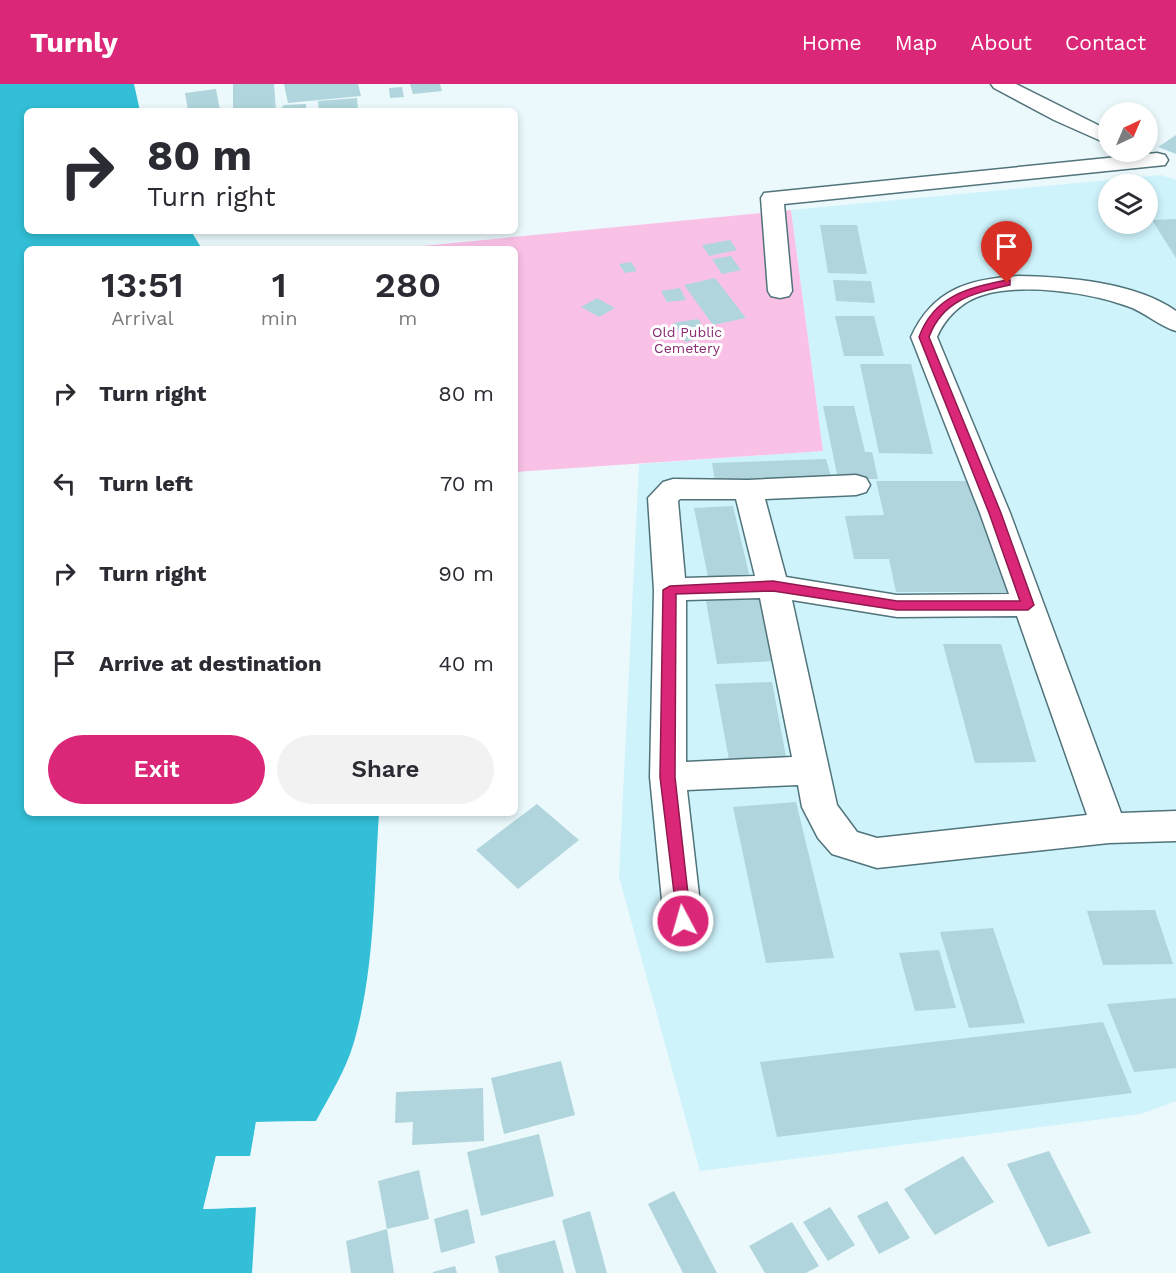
<!DOCTYPE html>
<html lang="en">
<head>
<meta charset="utf-8">
<style>
  body { margin:0; font-family:"Work Sans",sans-serif; background:#f2f2f3; color:#2b2b33; height:100vh; display:flex; flex-direction:column; font-size:22px; white-space:nowrap }
  * { box-sizing:border-box; margin:0 }
  p { font-size:20px; color:#7c7c81 }
  .icon { flex:none; width:33px; height:33px; fill:none; stroke:currentColor; stroke-width:2; stroke-linecap:round; stroke-linejoin:round }
  .map { position:relative; flex:1; overflow:hidden }
  .side { position:absolute; left:24px; top:162px; width:494px; height:570px; display:flex; flex-direction:column; background:#fff; border-radius:9px; box-shadow:0 3px 9px #0003 }
  .side>* { flex:none }
  .guide { position:absolute; left:24px; top:24px; width:494px; height:126px; border-radius:9px; box-shadow:0 3px 9px #0003; background:#fff; color:#2b2b33; overflow:hidden }
  .needle { width:39px; rotate:44deg }
  .controls { position:absolute; left:1098px; top:18px; display:grid; gap:12px }
  .controls a { display:grid; place-items:center; width:60px; height:60px; border-radius:50%; background:#fff; box-shadow:0 3px 9px #0003; font-size:30px }
  .pin { position:absolute; display:grid; place-items:center; width:51px; height:51px; color:#fff; margin:-62px -26px; border-radius:50% 50% 50% 0; rotate:-45deg; box-shadow:0 0 6px #0007 }
  .pin .icon { rotate:45deg }
  .me { position:absolute; width:66px; margin:-33px; rotate:354deg; stroke-linejoin:round; filter:drop-shadow(0 0 4px #0008) }
  .turn { display:flex; align-items:center; gap:21px; height:126px; padding:0 24px; font-size:27px }
  .turn .icon { width:78px; height:78px; stroke-width:2.5 }
  .turn b { display:block; font-size:42px; line-height:51px }
  .eta { display:flex; justify-content:space-evenly; align-items:center; height:102px; text-align:center }
  .eta b { font-size:36px; font-weight:600; line-height:42px }
  .cta { display:flex; gap:12px; margin-top:auto; padding:12px 24px }
  .cta a { flex:1; height:69px; border-radius:36px; background:#db2777; color:#fff; font-size:24px; font-weight:600; line-height:69px; text-align:center }
  .cta a+a { background:#f2f2f3; color:#2b2b33 }
  ul { padding:0; list-style:none }
  li { display:flex; align-items:center; gap:18px; height:90px; padding:0 24px }
  li div { flex:1 }
  li b { display:block; font-size:22px }
  li em { font-style:normal }
  header { display:flex; align-items:center; gap:36px; box-sizing:border-box; height:84px; padding:0 30px; background:#db2777; color:#fff }
  header strong { font-size:28px }
  nav { display:flex; gap:33px; margin-inline-start:auto; font-size:21px }
  .map>svg:first-child { display:block }
  .built { fill:#cef3fb; fill-rule:evenodd }
  .green { fill:#fac1e7 }
  .water { fill:#32bfd7 }
  .pier { fill:#ebf9fc }
  .building { fill:#b0d5dc }
  .lines { fill:none; stroke-linecap:round; stroke-linejoin:round }
  .minor-casing { stroke:#51737a; stroke-width:3 }
  .minor { fill:#fff; fill-rule:evenodd }
  .route { fill:#db2777; stroke:#8e194d; stroke-width:1.5 }
  .labels { text-anchor:middle; stroke-width:6; stroke-linejoin:round; paint-order:stroke }
  .far-park-label { font-size:14px; fill:#872b71; stroke:#fff }
</style>
</head>
<body>
<header>
<strong>Turnly</strong>
<nav><a>Home</a><a>Map</a><a>About</a><a>Contact</a></nav>
</header>
<div class="map">
<svg width="1176" height="1189" viewBox="0 0 1176 1189">
  <rect width="100%" height="100%" fill="#ebf9fc"/>
  <path class="built" d="M 1161,91 L 1176,96 L 1176,1017 L 1141,1030 L 700,1087 L 619,793 L 639,380 L 823,367 L 791,126 ZM 1108,100 L 1148,100 L 1148,140 L 1108,140 Z"/>
  <path class="green" d="M 791,126 L 823,367 L 515,388 L 514,165 L 391,165 Z"/>
  <path class="water" d="M 0,0 L 134,0 L 140,27 L 27,27 L 27,147 L 191,147 L 202,165 L 27,165 L 27,729 L 379,729 C 374,805 375,885 354,958 C 346,986 330,1011 316,1037 L 256,1038 L 251,1072 L 216,1072 L 204,1125 L 256,1123 L 252,1189 L 0,1189 Z"/>
  <path class="pier" d="M 320,1037 L 316,1040 L 258,1041 L 252,1074 L 218,1075 L 207,1122 L 256,1120 L 259,1123 L 203,1125 L 216,1072 L 250,1072 L 256,1038 Z"/>
  <path class="building" d="M 233,0 L 274,0 L 276,27 L 233,27 Z
    M 284,0 L 358,0 L 361,12 L 288,19 Z
    M 410,0 L 440,0 L 442,7 L 413,10 Z
    M 402,3 L 404,13 L 390,14 L 389,4 Z
    M 216,5 L 220,26 L 188,27 L 185,9 Z
    M 357,14 L 358,26 L 319,27 L 318,17 Z
    M 306,20 L 306,27 L 279,27 L 284,21 Z
    M 1176,51 L 1176,70 L 1158,63 Z
    M 1176,135 L 1176,174 L 1152,136 Z
    M 820,141 L 857,141 L 867,190 L 828,189 Z
    M 730,156 L 737,166 L 709,172 L 702,161 Z
    M 731,172 L 741,186 L 722,190 L 712,175 Z
    M 631,178 L 637,187 L 625,189 L 619,180 Z
    M 715,194 L 726,208 L 746,234 L 713,241 L 684,201 Z
    M 833,196 L 871,197 L 875,219 L 836,217 Z
    M 680,204 L 686,216 L 667,218 L 661,207 Z
    M 597,214 L 615,224 L 599,233 L 581,223 Z
    M 835,232 L 874,232 L 884,272 L 844,272 Z
    M 698,235 L 710,253 L 685,258 L 673,239 Z
    M 860,280 L 911,280 L 933,370 L 879,369 Z
    M 823,322 L 854,322 L 865,368 L 872,368 L 878,395 L 838,395 Z
    M 826,375 L 833,399 L 716,403 L 712,379 Z
    M 876,397 L 976,397 L 1009,508 L 896,508 L 889,475 L 854,475 L 845,432 L 884,431 Z
    M 733,422 L 749,490 L 708,493 L 694,424 Z
    M 764,514 L 777,577 L 717,580 L 706,517 Z
    M 943,560 L 1001,560 L 1036,678 L 975,679 Z
    M 772,598 L 787,678 L 730,681 L 715,600 Z
    M 796,718 L 834,874 L 766,879 L 733,723 Z
    M 537,720 L 579,756 L 518,805 L 476,766 Z
    M 1155,826 L 1173,880 L 1103,881 L 1087,827 Z
    M 993,844 L 1025,939 L 969,944 L 940,848 Z
    M 939,866 L 956,924 L 915,927 L 899,869 Z
    M 1176,914 L 1176,984 L 1134,988 L 1107,920 Z
    M 1103,938 L 1132,1009 L 777,1053 L 760,978 Z
    M 561,977 L 575,1031 L 504,1050 L 491,994 Z
    M 483,1004 L 484,1057 L 412,1061 L 413,1038 L 395,1039 L 396,1008 Z
    M 539,1050 L 554,1112 L 481,1132 L 467,1068 Z
    M 1049,1067 L 1091,1149 L 1048,1163 L 1007,1080 Z
    M 963,1072 L 994,1118 L 935,1151 L 904,1105 Z
    M 419,1086 L 429,1135 L 387,1145 L 394,1189 L 351,1189 L 346,1157 L 387,1145 L 378,1097 Z
    M 674,1107 L 717,1189 L 683,1189 L 648,1120 Z
    M 887,1117 L 910,1154 L 879,1170 L 857,1132 Z
    M 830,1123 L 855,1161 L 828,1177 L 803,1138 Z
    M 468,1125 L 475,1159 L 441,1169 L 434,1135 Z
    M 590,1127 L 607,1189 L 576,1189 L 562,1136 Z
    M 792,1138 L 819,1182 L 806,1189 L 765,1189 L 749,1162 Z
    M 555,1156 L 564,1189 L 499,1189 L 495,1172 Z
    M 455,1182 L 457,1189 L 433,1189 L 433,1188 Z"/>
  <g class="lines">
    <defs>
      <path id="minor" d="M 991,0 L 1016,0 L 1108,46 L 1108,60 L 1054,36 L 994,4 Z
        M 1157,69 L 1165,71 L 1168,76 L 1165,81 L 784,120 L 792,207 L 789,212 L 780,214 L 771,212 L 768,207 L 761,114 L 764,109 Z
        M 1018,192 C 1067,193 1135,198 1176,227 L 1176,247 C 1159,242 1145,228 1127,222 C 1089,208 1022,199 983,211 C 962,217 945,234 937,253 L 1010,429 L 1121,729 L 1176,727 L 1176,757 L 1109,759 L 877,784 L 832,770 L 818,754 L 802,723 L 798,701 L 687,706 L 702,837 L 696,849 L 683,854 L 670,849 L 664,837 L 650,693 L 654,506 L 648,414 L 663,398 L 673,395 L 748,396 L 856,391 L 866,394 L 870,401 L 866,408 L 856,411 L 765,415 L 786,493 L 897,511 L 1009,510 L 980,429 L 911,253 C 933,205 969,195 1018,192 ZM 680,415 L 736,415 L 755,492 L 685,494 L 678,417 ZM 760,514 L 792,673 L 686,678 L 686,516 ZM 792,516 L 897,533 L 1017,532 L 1087,731 L 877,754 L 857,748 L 837,721 Z"/>
    </defs>
    <use href="#minor" class="minor-casing"/>
    <use href="#minor" class="minor"/>
  </g>
  <path class="route" d="M 1007,196 L 1010,196 L 1010,201 C 975,209 943,215 929,253 L 1001,429 L 1034,521 L 1028,526 L 897,526 L 773,507 L 676,510 L 675,693 L 691,837 L 689,842 L 683,844 L 678,842 L 660,693 L 663,506 L 670,502 L 773,497 L 897,517 L 1020,517 L 989,429 L 919,253 C 934,212 967,204 1007,196 Z"/>
  <g class="labels">
    <g class="far-park-label">
      <text x="687" y="253">Old Public<tspan x="687" dy="16">Cemetery</tspan></text>
    </g>
  </g>
</svg>
<div class="controls">
<a><svg class="needle" viewBox="-14 -14 28 28"><path d="M0-13l5 13h-10z" fill="#e53935"/><path d="M0 13l5-13h-10z" fill="#7c7c81"/></svg></a>
<a><svg class="icon" aria-label="layers" viewBox="0 0 24 24"><path d="M12 4l9 5-9 5-9-5zM3 14l9 5 9-5"/></svg></a>
</div>
<div class="pin" style="left:1007px;top:199px;background:#d93025"><svg class="icon" aria-label="arrive" viewBox="0 0 24 24"><path d="M6 21V4h12l-3 4 3 4H6"/></svg></div>
<svg class="me" style="left:683px;top:837px" viewBox="-20 -20 40 40"><circle r="17" fill="#db2777" stroke="#fff" stroke-width="3"/><path d="M0-11L8 9 0 5-8 9z" fill="#fff"/></svg>
<div class="guide">
<div class="turn"><svg class="icon" aria-label="right" viewBox="0 0 24 24"><path d="M7 20v-9h11M14 6l5 5-5 5"/></svg><div><b>80 m</b>Turn right</div></div>
</div>
<section class="side">
<div class="eta">
<div><b>13:51</b><p>Arrival</p></div>
<div><b>1</b><p>min</p></div>
<div><b>280</b><p>m</p></div>
</div>
<ul>
<li><svg class="icon" aria-label="right" viewBox="0 0 24 24"><path d="M7 20v-9h11M14 6l5 5-5 5"/></svg><div><b>Turn right</b></div><em>80 m</em></li>
<li><svg class="icon" aria-label="left" viewBox="0 0 24 24"><path d="M17 20v-9H6M10 6l-5 5 5 5"/></svg><div><b>Turn left</b></div><em>70 m</em></li>
<li><svg class="icon" aria-label="right" viewBox="0 0 24 24"><path d="M7 20v-9h11M14 6l5 5-5 5"/></svg><div><b>Turn right</b></div><em>90 m</em></li>
<li><svg class="icon" aria-label="arrive" viewBox="0 0 24 24"><path d="M6 21V4h12l-3 4 3 4H6"/></svg><div><b>Arrive at destination</b></div><em>40 m</em></li>
</ul>
<div class="cta"><a>Exit</a><a>Share</a></div>
</section>
</div>
</body>
</html>
